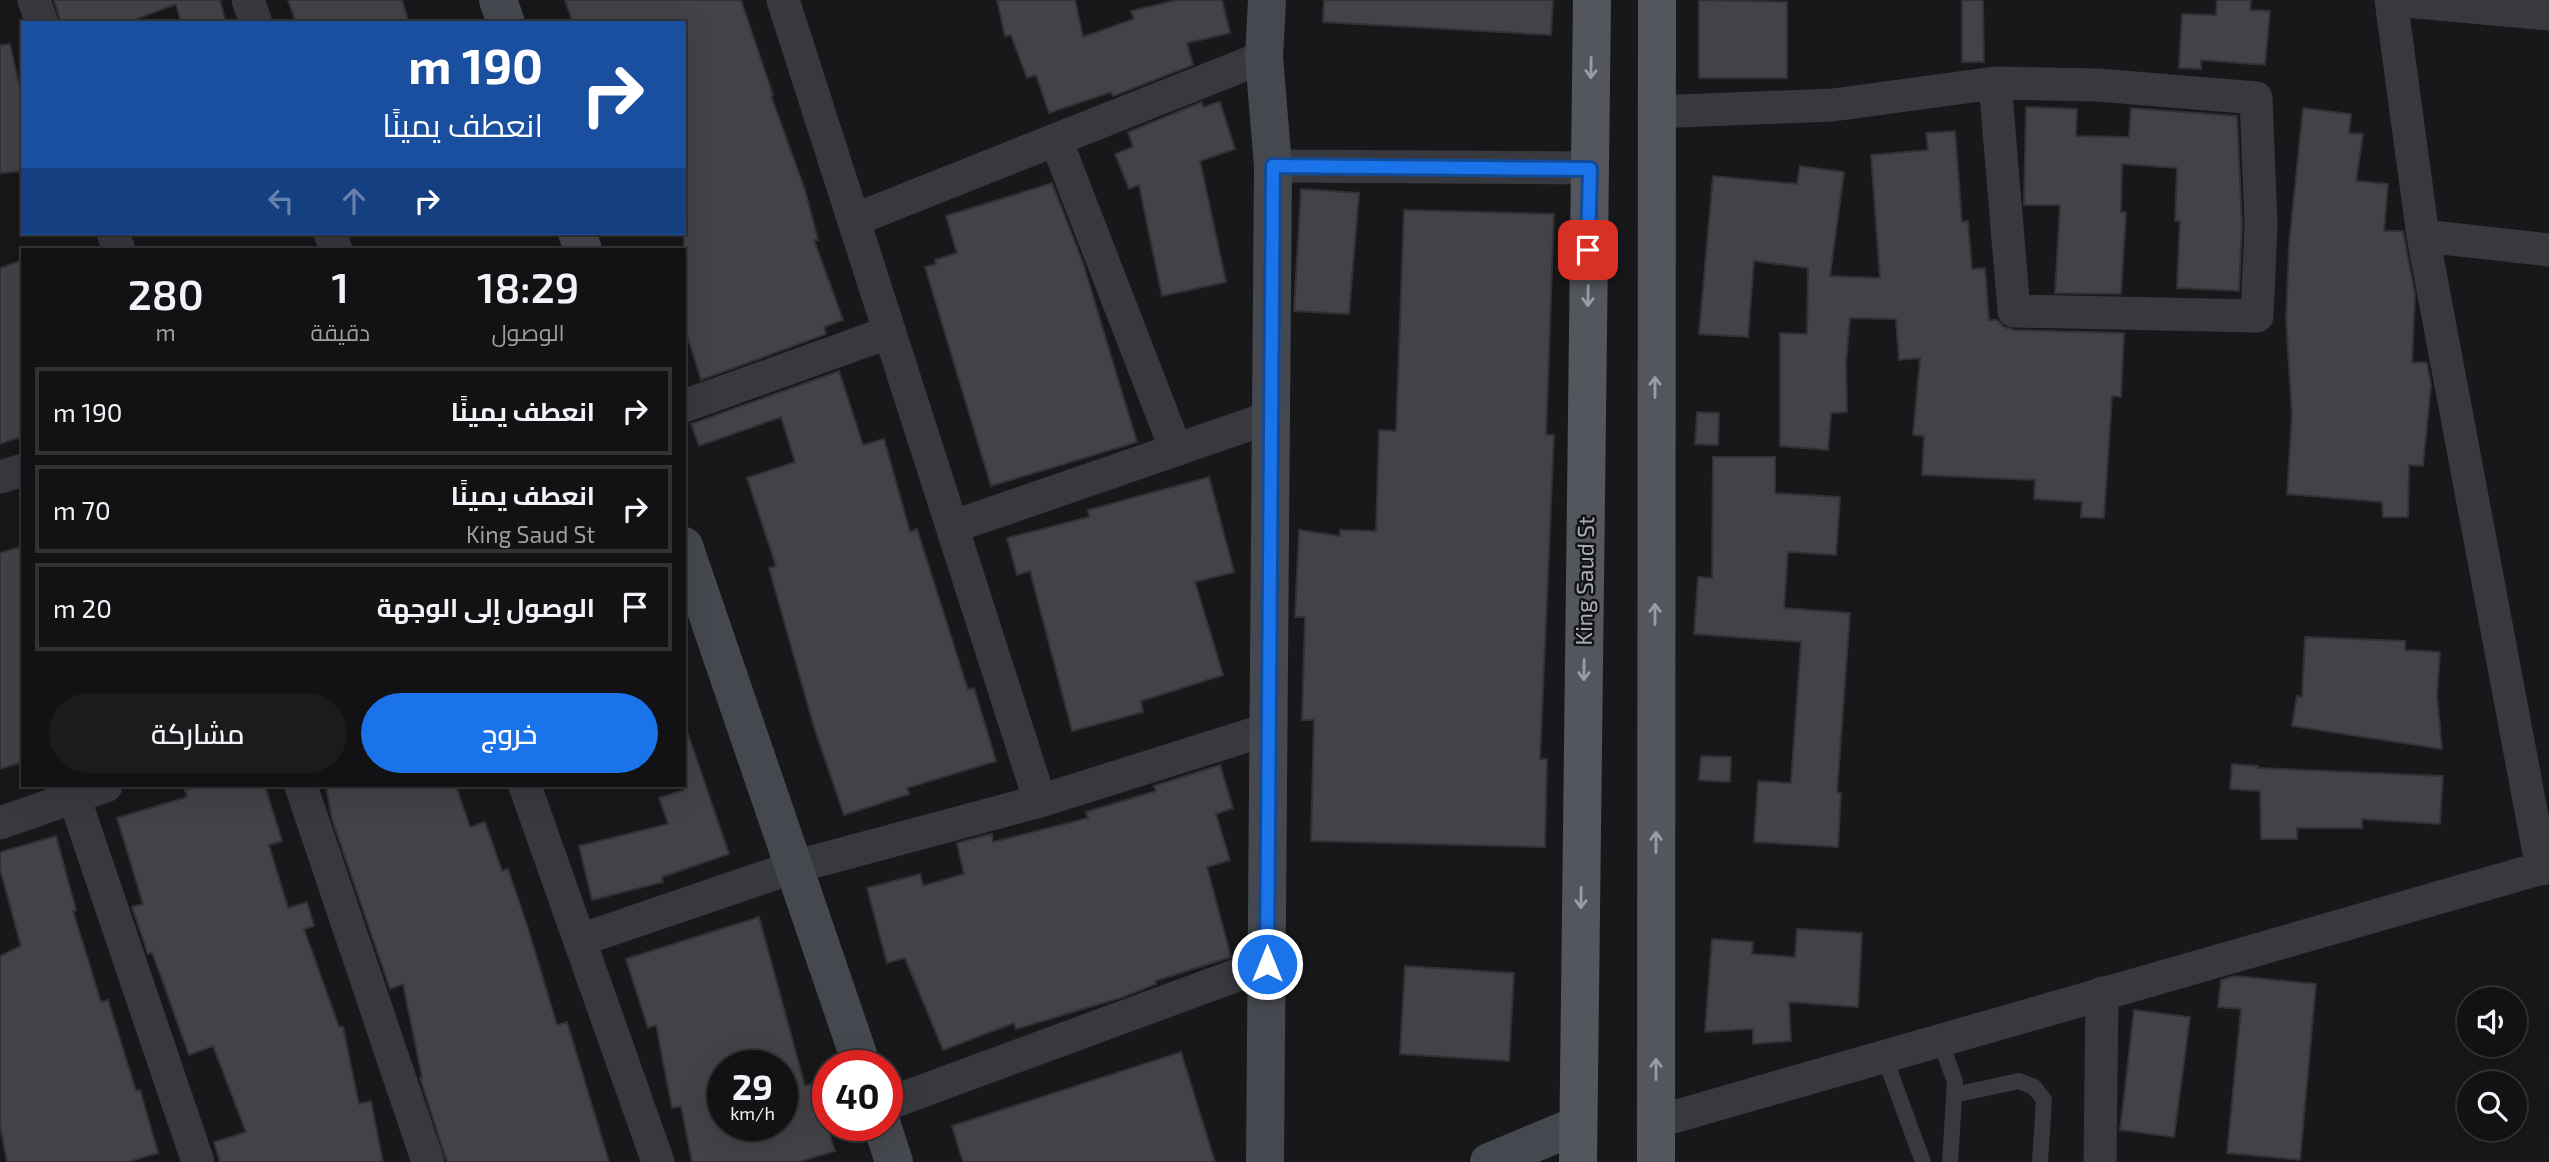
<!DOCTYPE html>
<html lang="ar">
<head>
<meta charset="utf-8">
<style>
  body { margin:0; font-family:"Exo 2",Cairo,sans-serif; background:#1b1b1d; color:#f1f3f6; direction:rtl; height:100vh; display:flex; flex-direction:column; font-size:26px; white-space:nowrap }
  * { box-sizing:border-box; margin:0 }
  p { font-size:23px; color:#9c9ea0 }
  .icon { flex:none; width:38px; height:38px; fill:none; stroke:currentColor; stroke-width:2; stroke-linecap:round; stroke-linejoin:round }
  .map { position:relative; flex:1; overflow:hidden; direction:ltr }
  .side { position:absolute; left:21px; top:248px; width:665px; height:539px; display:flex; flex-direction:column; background:#121214; border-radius:0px; box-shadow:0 7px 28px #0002,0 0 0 2px #313234; direction:rtl }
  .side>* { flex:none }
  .banner { position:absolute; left:21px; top:21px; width:665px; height:214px; border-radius:0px; box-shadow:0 7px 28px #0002,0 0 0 2px #313234; direction:rtl; background:#1a4fa0; color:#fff; overflow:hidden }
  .buttons { position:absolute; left:2457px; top:987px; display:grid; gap:14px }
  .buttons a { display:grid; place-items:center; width:70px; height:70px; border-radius:50%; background:#121214; box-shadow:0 7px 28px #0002,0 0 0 2px #313234; font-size:35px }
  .speed { position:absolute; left:707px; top:1050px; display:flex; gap:14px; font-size:35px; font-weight:700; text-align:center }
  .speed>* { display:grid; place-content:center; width:91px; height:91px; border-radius:50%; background:#121214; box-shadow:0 7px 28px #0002,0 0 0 2px #313234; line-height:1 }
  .speed small { font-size:18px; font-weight:400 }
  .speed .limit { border:10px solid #d22; background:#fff; color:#111 }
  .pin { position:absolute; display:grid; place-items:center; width:60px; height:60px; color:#fff; margin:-30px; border-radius:14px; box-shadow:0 4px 10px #0006 }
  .me { position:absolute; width:77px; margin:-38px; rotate:0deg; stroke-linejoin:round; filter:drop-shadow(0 0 5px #0008) }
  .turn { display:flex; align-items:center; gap:24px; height:147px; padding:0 28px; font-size:32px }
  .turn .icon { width:91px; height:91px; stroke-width:2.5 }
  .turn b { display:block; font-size:49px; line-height:60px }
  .lanes { display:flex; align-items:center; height:66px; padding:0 28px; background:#0003; justify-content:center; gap:35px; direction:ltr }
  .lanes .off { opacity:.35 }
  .eta { display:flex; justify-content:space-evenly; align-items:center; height:119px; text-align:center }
  .eta b { font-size:42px; font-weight:600; line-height:49px }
  .action { display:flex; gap:14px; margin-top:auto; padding:14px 28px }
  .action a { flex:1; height:80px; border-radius:42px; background:#1a73e8; color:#fff; font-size:28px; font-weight:600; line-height:80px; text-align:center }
  .action a+a { background:#1b1b1d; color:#f1f3f6 }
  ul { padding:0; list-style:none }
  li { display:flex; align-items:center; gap:21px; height:88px; margin:0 14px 10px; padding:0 14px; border:4px solid #313234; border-radius:0px }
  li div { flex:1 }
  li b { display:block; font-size:26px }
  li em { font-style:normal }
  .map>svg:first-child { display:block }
  .building { fill:#424247; stroke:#323136; stroke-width:2; fill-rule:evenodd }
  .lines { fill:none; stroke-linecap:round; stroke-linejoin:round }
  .lane { stroke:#38393f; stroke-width:16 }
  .street { stroke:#38393f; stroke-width:33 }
  .secondary { stroke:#46484f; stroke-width:38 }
  .primary { stroke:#54565e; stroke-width:38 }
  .oneway { stroke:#989ca8 }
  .route-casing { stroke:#114b97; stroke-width:18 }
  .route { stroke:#1a73e8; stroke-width:12 }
  .labels { text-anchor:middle; stroke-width:5; stroke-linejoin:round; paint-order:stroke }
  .street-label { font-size:23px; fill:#a9adba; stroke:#131215 }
</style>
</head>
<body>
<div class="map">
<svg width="2549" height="1162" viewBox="0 0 2549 1162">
  <rect width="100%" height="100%" fill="#18181a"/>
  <path class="building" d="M 54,0 L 220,0 L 226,23 L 181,23 L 176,4 L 126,23 L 61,23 Z
    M 288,0 L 402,0 L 409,23 L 296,23 Z
    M 565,0 L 741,0 L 773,95 L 771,96 L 805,190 L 818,240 L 814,240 L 843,320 L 824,327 L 826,334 L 701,380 L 684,325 L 684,23 L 573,23 Z
    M 997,0 L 1075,0 L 1083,37 L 1134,19 L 1131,11 L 1177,0 L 1222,0 L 1230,33 L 1187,43 L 1193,65 L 1113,96 L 1111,92 L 1049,113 L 1036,75 L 1027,78 L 1011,35 L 1005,36 Z
    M 1324,0 L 1553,0 L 1551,35 L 1323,22 Z
    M 1699,0 L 1787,2 L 1787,78 L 1699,78 Z
    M 1962,0 L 1983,0 L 1984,62 L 1962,62 Z
    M 2217,0 L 2251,0 L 2250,10 L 2270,11 L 2265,65 L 2201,60 L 2201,69 L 2179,68 L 2182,14 L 2216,15 Z
    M 10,44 L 23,103 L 23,171 L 0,173 L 0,45 Z
    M 1202,102 L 1203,107 L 1220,102 L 1235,149 L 1200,161 L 1226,282 L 1162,296 L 1139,185 L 1129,189 L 1115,154 L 1133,147 L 1128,132 Z
    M 2026,107 L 2077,109 L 2076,136 L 2129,137 L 2131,108 L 2237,116 L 2242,225 L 2239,291 L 2177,288 L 2180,221 L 2175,221 L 2177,168 L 2122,164 L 2121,212 L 2126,212 L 2121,294 L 2055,293 L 2060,205 L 2024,205 Z
    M 2303,108 L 2351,114 L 2349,133 L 2363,134 L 2356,181 L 2388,184 L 2384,231 L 2403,231 L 2415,295 L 2412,362 L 2427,363 L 2431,385 L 2423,466 L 2409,465 L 2408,517 L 2383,517 L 2382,502 L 2287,494 L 2292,414 L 2286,319 L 2289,245 Z
    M 1955,131 L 1962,222 L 1968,221 L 1972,269 L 1985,268 L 1989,320 L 1997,320 L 2004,327 L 2014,330 L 2124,333 L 2121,397 L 2112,396 L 2104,518 L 2081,517 L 2082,502 L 2034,499 L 2035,480 L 1922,475 L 1924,436 L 1913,435 L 1920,358 L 1899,360 L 1896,319 L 1850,318 L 1846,362 L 1847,412 L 1831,413 L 1828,450 L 1780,446 L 1780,333 L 1807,334 L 1808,268 L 1754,261 L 1748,337 L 1699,334 L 1713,176 L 1797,184 L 1800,166 L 1844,172 L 1830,276 L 1880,278 L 1871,155 L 1928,150 L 1926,133 Z
    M 1052,183 L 1083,263 L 1137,442 L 991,486 L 925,267 L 936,264 L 935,260 L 957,253 L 946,216 Z
    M 1301,189 L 1359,193 L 1349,314 L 1294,311 Z
    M 1404,210 L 1554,214 L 1546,435 L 1554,435 L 1540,759 L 1547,759 L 1545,847 L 1311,841 L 1314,720 L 1302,720 L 1305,617 L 1295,617 L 1299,530 L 1340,536 L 1340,530 L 1376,531 L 1379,430 L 1396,431 Z
    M 23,260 L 23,436 L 0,444 L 0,268 Z
    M 839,371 L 863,445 L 884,439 L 910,532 L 917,529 L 968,690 L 974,688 L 996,761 L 907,788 L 909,794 L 844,815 L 814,727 L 769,568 L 776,566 L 747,478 L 795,462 L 781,417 L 699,446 L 691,424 Z
    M 1697,412 L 1719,413 L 1718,445 L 1695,444 Z
    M 1713,457 L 1775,457 L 1775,493 L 1840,497 L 1836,555 L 1788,552 L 1784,608 L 1850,613 L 1837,792 L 1841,793 L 1838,847 L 1754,842 L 1758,781 L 1791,783 L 1801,642 L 1694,634 L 1698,577 L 1712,578 Z
    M 1209,477 L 1234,572 L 1195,582 L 1223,675 L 1141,701 L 1143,712 L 1072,731 L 1030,571 L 1017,575 L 1007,538 L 1089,517 L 1088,510 Z
    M 23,546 L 23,762 L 0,769 L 0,553 Z
    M 2305,637 L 2405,641 L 2405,650 L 2440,652 L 2437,696 L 2442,749 L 2292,726 L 2297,696 L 2302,697 Z
    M 684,734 L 688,734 L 729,854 L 662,877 L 663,882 L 592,900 L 579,846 L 668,824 L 659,798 L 684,790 Z
    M 1701,756 L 1731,757 L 1730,782 L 1699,780 Z
    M 2232,764 L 2258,766 L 2258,768 L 2443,776 L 2440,824 L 2362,819 L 2362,828 L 2297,828 L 2297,839 L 2261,839 L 2260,791 L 2230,789 Z
    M 1220,765 L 1233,808 L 1216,814 L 1230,860 L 1207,867 L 1231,957 L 1155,981 L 1156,984 L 1123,997 L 1016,1029 L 1014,1023 L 943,1050 L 905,958 L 887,963 L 867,888 L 920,874 L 923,886 L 964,874 L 957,843 L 992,834 L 993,842 L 1088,818 L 1086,812 L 1156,791 L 1154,786 Z
    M 198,786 L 265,786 L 282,841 L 269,845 L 288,908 L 307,902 L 314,926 L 304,929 L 339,1027 L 343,1027 L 359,1104 L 371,1101 L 383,1162 L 220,1162 L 214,1142 L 246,1132 L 213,1046 L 189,1055 L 152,952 L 148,954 L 134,913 L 132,907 L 143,904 L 117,818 L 187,797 L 185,790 Z
    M 326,786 L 456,786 L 470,827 L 485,822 L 502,871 L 508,869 L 528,928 L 557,1025 L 567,1022 L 609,1162 L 447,1162 L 420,1078 L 422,1077 L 403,984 L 390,989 L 332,819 Z
    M 56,836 L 76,910 L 73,911 L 101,1002 L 108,1000 L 136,1091 L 140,1090 L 158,1153 L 128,1162 L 7,1162 L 0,1125 L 0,956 L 21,946 L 0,869 L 0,852 Z
    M 759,917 L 805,1086 L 814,1083 L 835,1151 L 798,1162 L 692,1162 L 681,1106 L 672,1108 L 656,1025 L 648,1028 L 626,959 ZM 723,1066 L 782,1066 L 782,1125 L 723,1125 Z
    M 1797,929 L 1862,933 L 1858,1007 L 1789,1002 L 1791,1041 L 1753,1044 L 1753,1029 L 1705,1032 L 1712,939 L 1753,942 L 1752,954 L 1795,957 Z
    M 1405,966 L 1514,973 L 1509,1061 L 1400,1054 Z
    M 2235,976 L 2316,984 L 2300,1160 L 2227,1153 L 2241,1009 L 2218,1007 L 2221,980 Z
    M 2134,1010 L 2190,1017 L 2174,1137 L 2120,1130 Z
    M 1181,1052 L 1215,1162 L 963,1162 L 952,1126 Z"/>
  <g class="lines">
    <path class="lane" d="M 1940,1040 L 1955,1082 L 1950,1162
      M 1884,1056 L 1923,1162
      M 1954,1095 L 2019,1081 L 2034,1087 L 2044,1100 L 2040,1162"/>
    <path class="street" d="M 34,0 L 42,23
      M 248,0 L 256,23
      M 783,0 L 1040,801
      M 2391,0 L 2423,236 L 2542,869
      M 2395,0 L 2549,14
      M 1654,112 L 1833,105 L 1995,83 L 2098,85 L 2256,98 L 2261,225 L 2257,316 L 2014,311 L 1995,83
      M 1056,140 L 1176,450
      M 1273,166 L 1590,168
      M 854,220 L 1264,57
      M 113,233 L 119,250
      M 330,233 L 336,250
      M 2423,236 L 2549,250
      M 684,406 L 890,332
      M 0,477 L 23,470
      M 952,527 L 1271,417
      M 301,786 L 428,1162
      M 525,786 L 658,1162
      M 74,797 L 198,1162
      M 0,823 L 106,786
      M 580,940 L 794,867 L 1040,801 L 1269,729
      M 887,1104 L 1267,964
      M 1656,1122 L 2549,866
      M 2100,1162 L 2102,993"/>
    <path class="secondary" d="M 498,0 L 506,23
      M 577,233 L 583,250
      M 684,546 L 862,1066
      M 882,1125 L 894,1162
      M 1265,1162 L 1273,166 L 1264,57 L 1267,0
      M 1489,1162 L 1578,1125"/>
    <path class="primary" d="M 1578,1162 L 1592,0
      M 1656,1162 L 1657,0"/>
  </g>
  <defs><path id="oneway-shaft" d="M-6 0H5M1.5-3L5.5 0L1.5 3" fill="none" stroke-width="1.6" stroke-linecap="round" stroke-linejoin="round" transform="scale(1.75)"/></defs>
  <g class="oneway">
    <use href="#oneway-shaft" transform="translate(1591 68) rotate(91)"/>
    <use href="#oneway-shaft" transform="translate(1588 296) rotate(91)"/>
    <use href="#oneway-shaft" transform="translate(1655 387) rotate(-90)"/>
    <use href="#oneway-shaft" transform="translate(1655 614) rotate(-90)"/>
    <use href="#oneway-shaft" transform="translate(1584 670) rotate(91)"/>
    <use href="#oneway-shaft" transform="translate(1656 842) rotate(-90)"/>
    <use href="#oneway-shaft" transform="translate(1581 898) rotate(91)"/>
    <use href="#oneway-shaft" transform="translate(1656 1069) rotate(-90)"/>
  </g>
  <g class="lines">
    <defs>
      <path id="route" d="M 1267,964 L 1273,166 L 1590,169 L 1588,250"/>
    </defs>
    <use href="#route" class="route-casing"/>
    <use href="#route" class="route"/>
  </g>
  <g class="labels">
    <g class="street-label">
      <text transform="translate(1585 581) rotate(-89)" y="8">King Saud St</text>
    </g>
  </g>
</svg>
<div class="buttons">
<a><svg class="icon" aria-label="sound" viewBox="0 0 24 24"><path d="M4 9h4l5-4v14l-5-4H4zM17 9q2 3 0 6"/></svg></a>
<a><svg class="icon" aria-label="search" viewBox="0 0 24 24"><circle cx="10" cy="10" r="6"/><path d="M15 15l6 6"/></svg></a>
</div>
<div class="speed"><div>29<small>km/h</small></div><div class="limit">40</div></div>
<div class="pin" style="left:1588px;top:250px;background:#d93025"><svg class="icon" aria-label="arrive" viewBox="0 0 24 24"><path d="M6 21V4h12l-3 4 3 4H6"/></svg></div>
<svg class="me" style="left:1267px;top:964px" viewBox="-20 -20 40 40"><circle r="17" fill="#1a73e8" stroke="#fff" stroke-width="3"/><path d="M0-11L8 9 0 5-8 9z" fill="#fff"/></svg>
<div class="banner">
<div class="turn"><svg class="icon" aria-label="right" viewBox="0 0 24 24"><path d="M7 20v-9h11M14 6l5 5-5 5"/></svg><div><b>190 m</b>انعطف يمينًا</div></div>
<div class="lanes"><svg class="icon off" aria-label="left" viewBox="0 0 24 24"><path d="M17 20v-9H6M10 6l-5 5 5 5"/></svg><svg class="icon off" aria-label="ahead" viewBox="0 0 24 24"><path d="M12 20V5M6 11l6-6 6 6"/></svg><svg class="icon" aria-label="right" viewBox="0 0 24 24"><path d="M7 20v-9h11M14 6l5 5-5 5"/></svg></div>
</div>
<section class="side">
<div class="eta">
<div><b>18:29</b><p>الوصول</p></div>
<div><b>1</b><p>دقيقة</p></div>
<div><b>280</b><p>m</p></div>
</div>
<ul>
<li><svg class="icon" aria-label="right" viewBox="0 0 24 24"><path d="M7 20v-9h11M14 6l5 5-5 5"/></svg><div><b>انعطف يمينًا</b></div><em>190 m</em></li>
<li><svg class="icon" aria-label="right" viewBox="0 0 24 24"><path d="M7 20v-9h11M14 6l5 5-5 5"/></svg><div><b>انعطف يمينًا</b><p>King Saud St</p></div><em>70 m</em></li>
<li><svg class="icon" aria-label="arrive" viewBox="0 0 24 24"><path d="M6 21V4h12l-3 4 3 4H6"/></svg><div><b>الوصول إلى الوجهة</b></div><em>20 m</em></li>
</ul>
<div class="action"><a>خروج</a><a>مشاركة</a></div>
</section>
</div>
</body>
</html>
